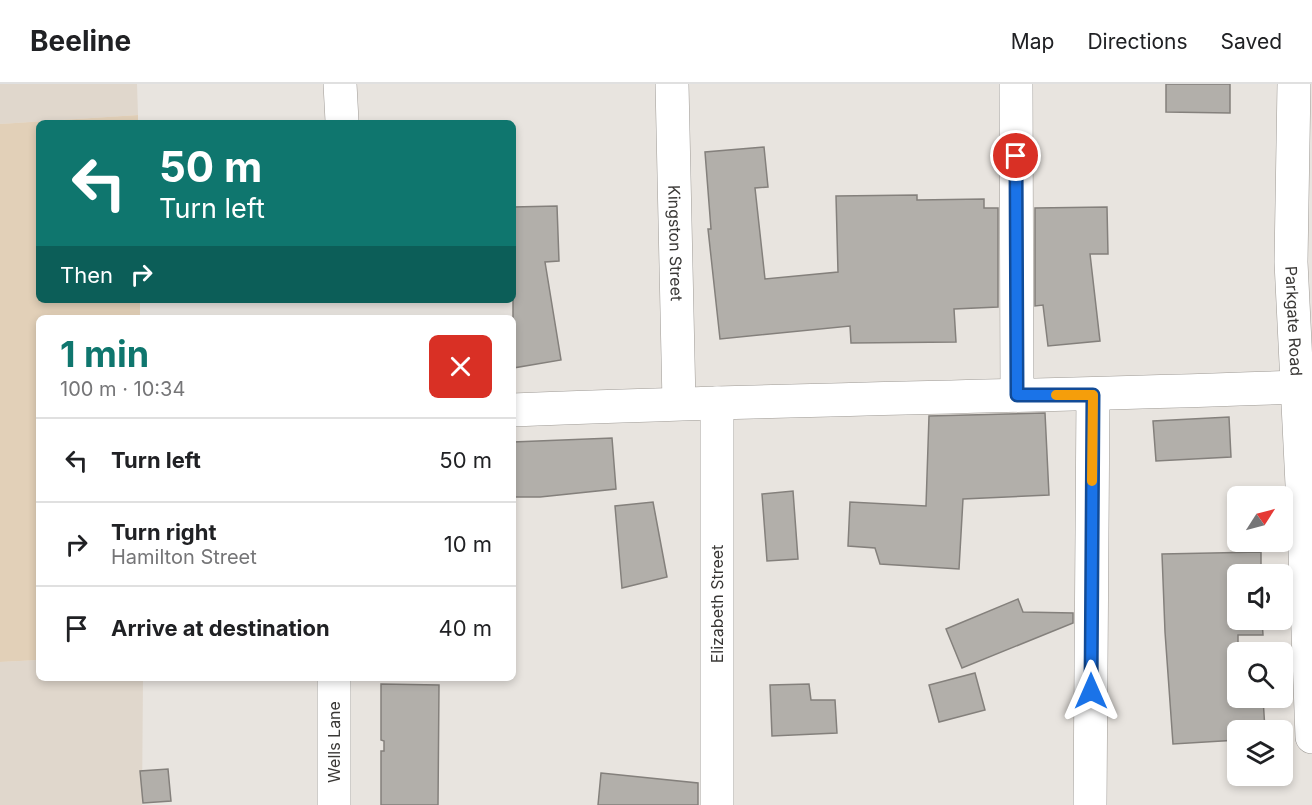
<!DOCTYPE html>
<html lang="en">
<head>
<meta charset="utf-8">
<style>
  body { margin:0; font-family:Inter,sans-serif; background:#f6f6f6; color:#202124; height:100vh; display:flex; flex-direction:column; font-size:22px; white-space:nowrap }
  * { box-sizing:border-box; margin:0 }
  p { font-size:20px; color:#757577 }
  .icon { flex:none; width:33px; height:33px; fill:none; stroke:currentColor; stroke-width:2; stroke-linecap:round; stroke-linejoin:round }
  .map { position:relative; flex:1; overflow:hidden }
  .drawer { position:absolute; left:36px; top:231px; width:480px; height:366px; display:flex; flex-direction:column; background:#fff; border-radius:9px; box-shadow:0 3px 9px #0003 }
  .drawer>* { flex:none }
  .top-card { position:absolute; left:36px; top:36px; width:480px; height:183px; border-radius:9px; box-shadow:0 3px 9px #0003; background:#0f766e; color:#fff; overflow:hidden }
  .needle { width:39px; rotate:54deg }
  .controls { position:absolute; left:1227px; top:402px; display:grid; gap:12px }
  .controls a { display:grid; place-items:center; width:66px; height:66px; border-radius:9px; background:#fff; box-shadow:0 3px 9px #0003; font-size:30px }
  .pin { position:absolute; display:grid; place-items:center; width:51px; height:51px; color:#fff; margin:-26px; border:3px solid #fff; border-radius:50%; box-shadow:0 2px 6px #0007 }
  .me { position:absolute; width:66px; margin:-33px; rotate:0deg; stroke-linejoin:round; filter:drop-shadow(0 0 4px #0008) }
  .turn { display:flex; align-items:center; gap:21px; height:126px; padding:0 24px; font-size:27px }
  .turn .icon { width:78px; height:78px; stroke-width:2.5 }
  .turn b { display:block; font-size:42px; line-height:51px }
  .then { display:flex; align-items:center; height:57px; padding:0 24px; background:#0003; gap:12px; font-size:22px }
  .round { display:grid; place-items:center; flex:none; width:63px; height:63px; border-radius:9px; background:#f6f6f6 }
  .head { display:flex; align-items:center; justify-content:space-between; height:102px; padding:0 24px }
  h1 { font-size:36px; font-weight:700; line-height:45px; color:#0f766e }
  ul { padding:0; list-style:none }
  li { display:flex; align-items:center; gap:18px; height:84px; padding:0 24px; border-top:2px solid #e0e0e0 }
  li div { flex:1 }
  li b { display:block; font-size:22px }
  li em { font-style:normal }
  header { display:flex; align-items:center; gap:36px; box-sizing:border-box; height:84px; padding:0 30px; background:#fff; border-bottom:2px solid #e0e0e0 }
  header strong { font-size:28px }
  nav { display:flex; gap:33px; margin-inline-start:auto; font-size:21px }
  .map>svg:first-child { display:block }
  .built { fill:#e0d7cc }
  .green { fill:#e2d0b8 }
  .building { fill:#b2afaa; stroke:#84807c; stroke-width:1.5 }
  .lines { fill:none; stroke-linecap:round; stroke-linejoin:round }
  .minor-casing { stroke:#9e9a95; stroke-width:34 }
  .minor { stroke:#fff; stroke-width:33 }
  .route-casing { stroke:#114b97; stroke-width:15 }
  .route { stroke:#1a73e8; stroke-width:10 }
  .slow { stroke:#f59e0b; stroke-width:10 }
  .labels { text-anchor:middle; stroke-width:5; stroke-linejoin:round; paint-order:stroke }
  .street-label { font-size:16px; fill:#3a3836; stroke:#fff }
</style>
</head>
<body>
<header>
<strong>Beeline</strong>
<nav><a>Map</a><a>Directions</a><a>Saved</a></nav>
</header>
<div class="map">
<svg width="1312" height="721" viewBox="0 0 1312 721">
  <rect width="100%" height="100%" fill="#e8e4df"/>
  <path class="built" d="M 0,0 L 137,0 L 138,31 L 0,40 Z
    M 39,576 L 39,594 L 143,594 L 142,721 L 0,721 L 0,578 Z"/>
  <path class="green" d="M 138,31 L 138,39 L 39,39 L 39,216 L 140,216 L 140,234 L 39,234 L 39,576 L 0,578 L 0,40 Z"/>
  <path class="building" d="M 1166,0 L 1230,0 L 1230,29 L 1166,28 Z
    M 764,63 L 768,103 L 755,104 L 765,195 L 838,188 L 836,112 L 917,111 L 917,116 L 984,115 L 984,124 L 998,124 L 998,223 L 954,225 L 956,258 L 851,259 L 850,242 L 720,255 L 708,145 L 711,145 L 705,68 Z
    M 557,122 L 559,177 L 545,178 L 561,276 L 513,284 L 513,123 Z
    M 1107,123 L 1108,170 L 1090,170 L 1100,257 L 1048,262 L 1043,221 L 1035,222 L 1035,124 Z
    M 1045,329 L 1049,411 L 963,415 L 959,485 L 880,480 L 875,464 L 848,462 L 850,418 L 926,422 L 929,332 Z
    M 1229,333 L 1231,373 L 1156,377 L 1153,337 Z
    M 612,354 L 616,405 L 540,413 L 513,413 L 513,358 Z
    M 793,407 L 798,475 L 767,477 L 762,410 Z
    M 653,418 L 667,493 L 622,504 L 615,422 Z
    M 1261,468 L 1261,490 L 1238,490 L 1238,536 L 1262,536 L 1263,551 L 1238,551 L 1238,614 L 1263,614 L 1265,646 L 1238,646 L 1238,656 L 1173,660 L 1165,548 L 1162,470 Z
    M 1018,515 L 1023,528 L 1073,529 L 1073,539 L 962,584 L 946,545 Z
    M 975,589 L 985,626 L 939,638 L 929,601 Z
    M 381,600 L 439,601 L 438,721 L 381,721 L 381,667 L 384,667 L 384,657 L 381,656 Z
    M 809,600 L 811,616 L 835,616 L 837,649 L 772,652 L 770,601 Z
    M 168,685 L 171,717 L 143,719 L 140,687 Z
    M 601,689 L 698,699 L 698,721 L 598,721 Z"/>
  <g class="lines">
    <defs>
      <g id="minor">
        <path d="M 340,0 L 342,37"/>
        <path id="s1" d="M 672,0 L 679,319"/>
        <path d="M 1016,0 L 1017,311"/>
        <path id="s2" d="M 1294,0 L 1291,178 L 1304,441 L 1312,653"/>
        <path d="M 717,319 L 717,721"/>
        <path d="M 513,326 C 774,315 1036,313 1297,303"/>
        <path d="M 334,721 L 334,594"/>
        <path d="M 1090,721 L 1093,311"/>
      </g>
    </defs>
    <use href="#minor" class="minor-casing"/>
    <use href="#minor" class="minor"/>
  </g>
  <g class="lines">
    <defs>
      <path id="route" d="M 1016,72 L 1017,311 L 1093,311 L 1091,607"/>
    </defs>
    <use href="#route" class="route-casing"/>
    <use href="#route" class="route"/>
    <path class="slow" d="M 1056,311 L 1093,311 L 1092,397"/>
  </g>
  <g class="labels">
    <g class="street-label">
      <text dy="6" stroke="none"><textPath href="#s1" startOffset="159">Kingston Street</textPath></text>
      <text dy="6" stroke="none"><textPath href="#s2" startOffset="237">Parkgate Road</textPath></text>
      <text transform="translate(717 520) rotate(-90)" y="6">Elizabeth Street</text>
      <text transform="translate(334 658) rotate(-90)" y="6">Wells Lane</text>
    </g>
  </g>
</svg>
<div class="controls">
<a><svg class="needle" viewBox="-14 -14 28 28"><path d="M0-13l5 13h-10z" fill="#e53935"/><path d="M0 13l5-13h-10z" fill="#757577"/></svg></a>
<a><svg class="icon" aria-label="sound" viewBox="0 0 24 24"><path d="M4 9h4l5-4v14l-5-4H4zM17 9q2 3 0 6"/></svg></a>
<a><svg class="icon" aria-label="search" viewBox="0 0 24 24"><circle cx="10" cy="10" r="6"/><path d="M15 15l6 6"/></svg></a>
<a><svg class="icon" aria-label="layers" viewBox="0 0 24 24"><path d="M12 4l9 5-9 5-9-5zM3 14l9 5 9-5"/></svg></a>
</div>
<div class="pin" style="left:1016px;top:72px;background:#d93025"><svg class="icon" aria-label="arrive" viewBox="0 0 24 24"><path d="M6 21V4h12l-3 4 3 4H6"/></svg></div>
<svg class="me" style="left:1091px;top:607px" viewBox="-20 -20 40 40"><path d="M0-17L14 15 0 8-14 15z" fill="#1a73e8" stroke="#fff" stroke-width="4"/></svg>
<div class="top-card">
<div class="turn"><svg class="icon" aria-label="left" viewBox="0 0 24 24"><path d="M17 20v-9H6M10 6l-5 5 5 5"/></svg><div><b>50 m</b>Turn left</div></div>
<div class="then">Then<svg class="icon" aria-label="right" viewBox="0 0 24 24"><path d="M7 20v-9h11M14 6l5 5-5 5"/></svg></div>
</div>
<section class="drawer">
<div class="head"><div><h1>1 min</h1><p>100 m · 10:34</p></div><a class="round" style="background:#d93025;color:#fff"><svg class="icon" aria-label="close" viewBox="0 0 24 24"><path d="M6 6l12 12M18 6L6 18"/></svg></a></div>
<ul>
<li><svg class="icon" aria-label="left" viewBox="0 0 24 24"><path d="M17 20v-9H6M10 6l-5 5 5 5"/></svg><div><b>Turn left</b></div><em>50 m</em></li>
<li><svg class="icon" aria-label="right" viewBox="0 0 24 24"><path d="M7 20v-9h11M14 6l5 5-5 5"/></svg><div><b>Turn right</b><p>Hamilton Street</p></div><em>10 m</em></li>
<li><svg class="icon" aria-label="arrive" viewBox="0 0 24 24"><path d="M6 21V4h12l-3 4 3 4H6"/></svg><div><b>Arrive at destination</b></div><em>40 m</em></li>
</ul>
</section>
</div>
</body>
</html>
